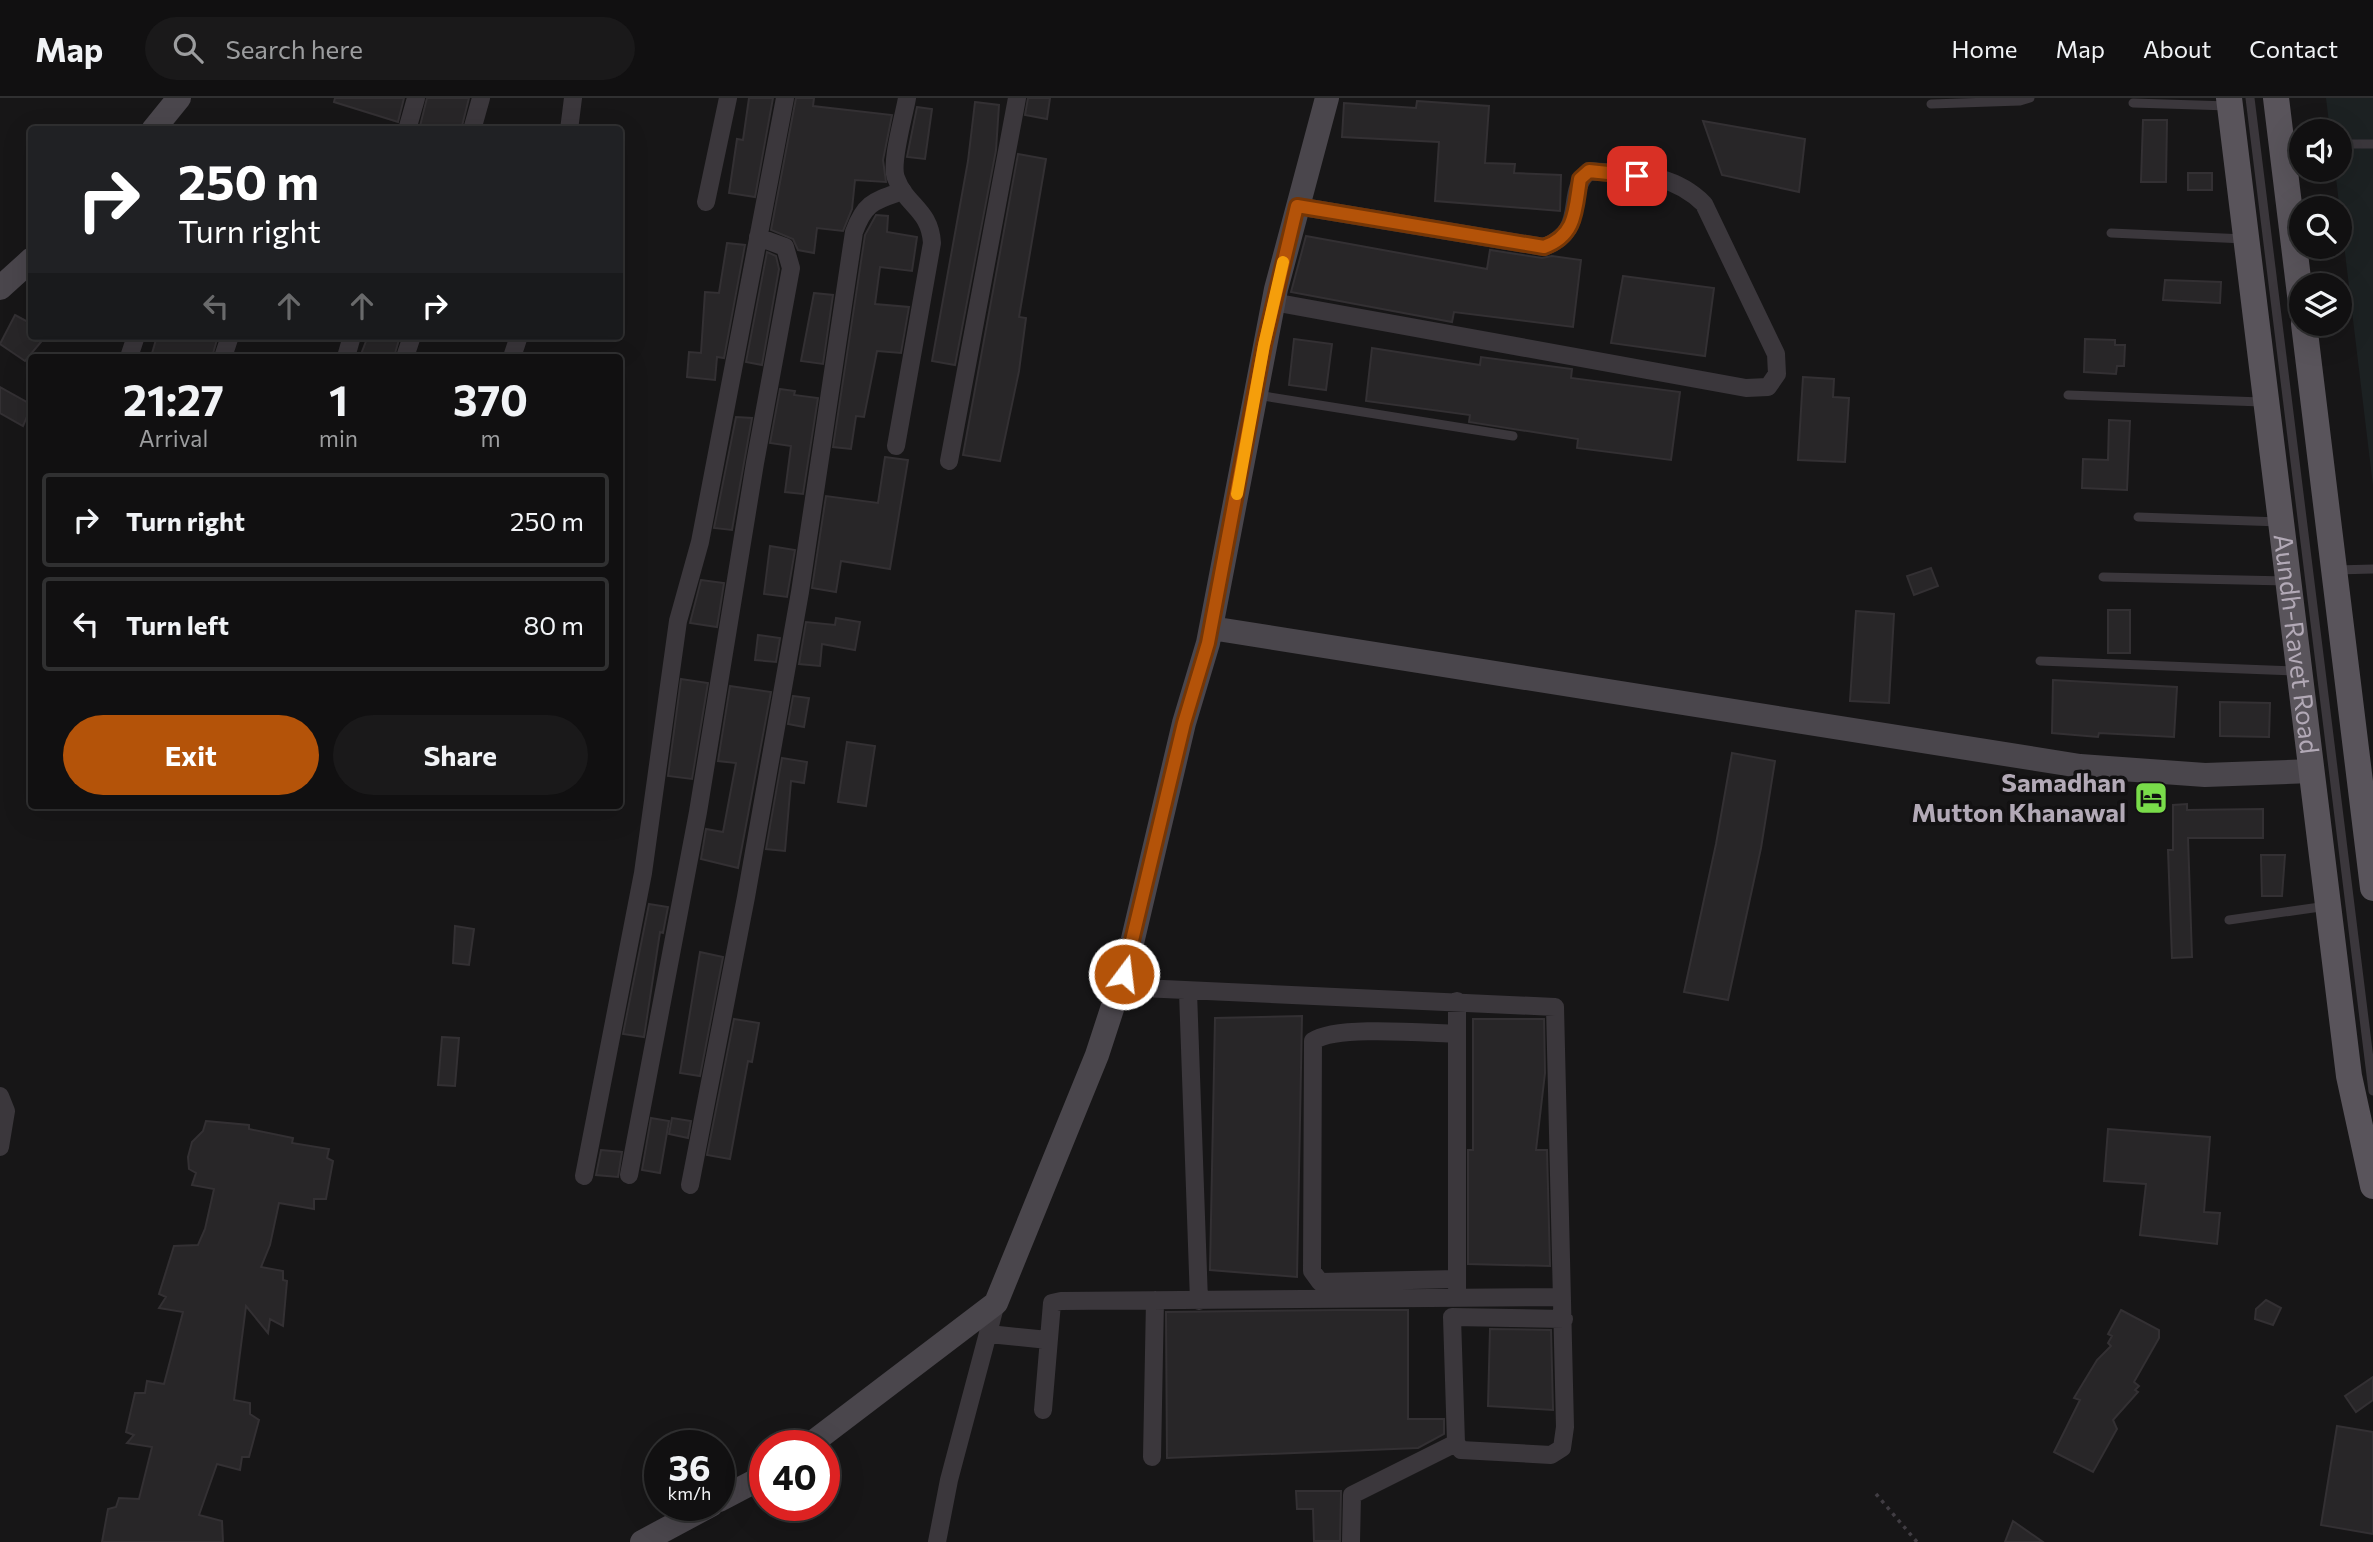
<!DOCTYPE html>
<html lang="en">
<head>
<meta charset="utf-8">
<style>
  body { margin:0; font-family:Commissioner,sans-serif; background:#1a191a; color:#f1f3f6; height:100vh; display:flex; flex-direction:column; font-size:26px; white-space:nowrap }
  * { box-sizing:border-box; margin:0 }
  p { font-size:23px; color:#9c9d9f }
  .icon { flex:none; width:38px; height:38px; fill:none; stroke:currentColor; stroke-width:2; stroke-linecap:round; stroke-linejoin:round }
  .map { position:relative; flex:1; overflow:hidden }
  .panel { position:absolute; left:28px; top:256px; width:595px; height:455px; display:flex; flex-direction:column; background:#111011; border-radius:7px; box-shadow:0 7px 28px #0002,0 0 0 2px #303031 }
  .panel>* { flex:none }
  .hud { position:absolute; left:28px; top:28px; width:595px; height:214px; border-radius:7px; box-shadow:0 7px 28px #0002,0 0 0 2px #303031; background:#202124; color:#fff; overflow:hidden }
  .buttons { position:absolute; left:2289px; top:21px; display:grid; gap:14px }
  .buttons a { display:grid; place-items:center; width:63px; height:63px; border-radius:50%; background:#111011; box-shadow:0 7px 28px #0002,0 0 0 2px #303031; font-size:35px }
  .speed { position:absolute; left:644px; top:1332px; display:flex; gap:14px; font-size:35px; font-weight:700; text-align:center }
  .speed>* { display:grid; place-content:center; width:91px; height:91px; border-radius:50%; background:#111011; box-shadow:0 7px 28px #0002,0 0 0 2px #303031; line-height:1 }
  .speed small { font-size:18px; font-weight:400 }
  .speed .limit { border:10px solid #d22; background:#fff; color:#111 }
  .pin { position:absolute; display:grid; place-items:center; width:60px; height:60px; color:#fff; margin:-30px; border-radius:14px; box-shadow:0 4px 10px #0006 }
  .me { position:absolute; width:77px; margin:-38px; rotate:15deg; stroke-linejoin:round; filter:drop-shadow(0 0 5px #0008) }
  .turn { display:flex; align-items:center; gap:24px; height:147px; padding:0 35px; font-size:32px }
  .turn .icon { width:91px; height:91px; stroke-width:2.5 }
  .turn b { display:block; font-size:49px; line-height:60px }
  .lanes { display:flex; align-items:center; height:66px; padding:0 35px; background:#0003; justify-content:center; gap:35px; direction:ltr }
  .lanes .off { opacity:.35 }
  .eta { display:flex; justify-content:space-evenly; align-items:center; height:119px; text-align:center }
  .eta b { font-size:42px; font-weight:700; line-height:49px }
  .cta { display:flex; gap:14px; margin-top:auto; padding:14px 35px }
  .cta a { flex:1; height:80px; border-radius:42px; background:#b45309; color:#fff; font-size:28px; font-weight:700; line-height:80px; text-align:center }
  .cta a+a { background:#1a191a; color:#f1f3f6 }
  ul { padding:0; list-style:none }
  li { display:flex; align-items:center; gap:21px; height:94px; margin:0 14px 10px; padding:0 21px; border:4px solid #303031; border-radius:7px }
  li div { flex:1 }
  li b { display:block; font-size:26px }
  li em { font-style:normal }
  header { display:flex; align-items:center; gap:42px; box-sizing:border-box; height:98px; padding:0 35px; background:#111011; border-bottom:2px solid #303031 }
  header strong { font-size:33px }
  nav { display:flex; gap:38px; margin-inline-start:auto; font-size:24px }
  .search { width:490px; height:63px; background:#1a191a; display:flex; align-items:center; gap:18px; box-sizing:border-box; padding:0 24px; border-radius:38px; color:#9c9d9f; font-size:26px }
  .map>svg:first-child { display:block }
  .green { fill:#1c2122 }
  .building { fill:#282628; stroke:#333033; stroke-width:2 }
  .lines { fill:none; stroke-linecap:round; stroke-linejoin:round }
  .path { stroke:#413d43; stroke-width:3.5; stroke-dasharray:3.5 5; stroke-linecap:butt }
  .lane { stroke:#3b373c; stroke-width:9 }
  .street { stroke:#3b373c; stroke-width:18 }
  .secondary { stroke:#4a464c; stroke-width:24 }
  .primary { stroke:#59545b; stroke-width:26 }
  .route-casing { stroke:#753606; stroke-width:18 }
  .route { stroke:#b45309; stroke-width:12 }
  .slow { stroke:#f59e0b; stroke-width:12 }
  .labels { text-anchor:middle; stroke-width:7; stroke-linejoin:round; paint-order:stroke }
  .street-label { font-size:26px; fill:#b2a9b6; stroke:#121112 }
  .poi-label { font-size:26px; font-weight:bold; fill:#b2a9b6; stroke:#121112; text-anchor:end }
</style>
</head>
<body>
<header>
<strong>Map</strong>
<div class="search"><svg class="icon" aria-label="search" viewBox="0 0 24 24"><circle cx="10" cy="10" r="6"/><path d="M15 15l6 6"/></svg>Search here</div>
<nav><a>Home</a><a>Map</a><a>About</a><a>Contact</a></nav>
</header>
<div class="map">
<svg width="2373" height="1444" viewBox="0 0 2373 1444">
  <rect width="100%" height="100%" fill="#171617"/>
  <path class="green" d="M 2326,0 L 2373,0 L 2373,388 L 2335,72 L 2340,72 L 2340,33 L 2330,33 Z"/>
  <path class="building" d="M 335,0 L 404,0 L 398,24 L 334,4 Z
    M 427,0 L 469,0 L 461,32 L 419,32 Z
    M 749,0 L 773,0 L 755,99 L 729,95 L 737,41 L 743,42 Z
    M 796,0 L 814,0 L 813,8 L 892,17 L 883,62 L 886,84 L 855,82 L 852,111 L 843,133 L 817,130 L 814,155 L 798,152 L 793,141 L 771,132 Z
    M 1028,0 L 1050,0 L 1047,21 L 1025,17 Z
    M 1417,3 L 1489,8 L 1485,65 L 1515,66 L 1514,75 L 1561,77 L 1560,113 L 1435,103 L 1439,44 L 1342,39 L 1344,5 L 1416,10 Z
    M 975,4 L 999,7 L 996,52 L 955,267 L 932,263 L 968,63 Z
    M 917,9 L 932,11 L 925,61 L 907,59 Z
    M 2143,22 L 2167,22 L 2166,84 L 2141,84 Z
    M 1703,23 L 1805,41 L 1799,94 L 1722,77 Z
    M 1018,56 L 1046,61 L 1019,219 L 1026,220 L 1019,273 L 1000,363 L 963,357 Z
    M 2188,75 L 2212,75 L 2212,92 L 2188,92 Z
    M 876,117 L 888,118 L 887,134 L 917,139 L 912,173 L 880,169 L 875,206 L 909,209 L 901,255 L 877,253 L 864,319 L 856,318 L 851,351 L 833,349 L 865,137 Z
    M 1306,138 L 1487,171 L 1490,152 L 1542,160 L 1552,158 L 1581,162 L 1573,229 L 1454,214 L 1452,224 L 1291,194 Z
    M 727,145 L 745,147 L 724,260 L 717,259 L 715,282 L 687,279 L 689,254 L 701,255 L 705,194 L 719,195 Z
    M 767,154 L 776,158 L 779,171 L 762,267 L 746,264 Z
    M 1623,178 L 1714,190 L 1705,258 L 1611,245 Z
    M 2165,182 L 2221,184 L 2220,205 L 2163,202 Z
    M 814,195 L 833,197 L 823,266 L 801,263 Z
    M 15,217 L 32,226 L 32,238 L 46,238 L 25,263 L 0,246 Z
    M 157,238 L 218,238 L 212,259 L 151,259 Z
    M 368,238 L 400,238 L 394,259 L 360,259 Z
    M 1294,241 L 1332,246 L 1326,292 L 1289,287 Z
    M 2085,241 L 2115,242 L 2115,247 L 2125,247 L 2124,268 L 2117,268 L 2116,276 L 2084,274 Z
    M 1372,250 L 1480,267 L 1481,259 L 1572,271 L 1571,280 L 1680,294 L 1671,362 L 1577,350 L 1578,341 L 1469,324 L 1470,317 L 1366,303 Z
    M 1803,279 L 1834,281 L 1833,299 L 1849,300 L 1845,364 L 1798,362 Z
    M 0,289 L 32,307 L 23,328 L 0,315 Z
    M 780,291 L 795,293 L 794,297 L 818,300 L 803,396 L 785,394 L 791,348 L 770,345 Z
    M 736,319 L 752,320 L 732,432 L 714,430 Z
    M 2109,322 L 2130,323 L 2127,392 L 2082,390 L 2083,361 L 2108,362 Z
    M 885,359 L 908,362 L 890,471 L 841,463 L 836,494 L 812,490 L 826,398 L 878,405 Z
    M 770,448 L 795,452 L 787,499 L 764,496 Z
    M 1931,470 L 1938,488 L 1914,497 L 1907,478 Z
    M 701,482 L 724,485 L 717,529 L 690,525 Z
    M 2108,512 L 2130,512 L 2130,555 L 2108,555 Z
    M 1856,513 L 1894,516 L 1889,605 L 1850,603 Z
    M 836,520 L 860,524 L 855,552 L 822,546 L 820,568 L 799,566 L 806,524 L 835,527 Z
    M 758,537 L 780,540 L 776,564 L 755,562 Z
    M 681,581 L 708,585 L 692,681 L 668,678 Z
    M 2053,582 L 2177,589 L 2174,639 L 2099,635 L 2098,639 L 2052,635 Z
    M 730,588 L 771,594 L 738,770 L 701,761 L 706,731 L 723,734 L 736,665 L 718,663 Z
    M 793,598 L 809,600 L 804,629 L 788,626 Z
    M 2220,604 L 2270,605 L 2269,639 L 2220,638 Z
    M 847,644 L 875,648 L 866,708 L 838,704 Z
    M 1732,655 L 1775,663 L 1761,750 L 1728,902 L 1684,894 L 1716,746 Z
    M 782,660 L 807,664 L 804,685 L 791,683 L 785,753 L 766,751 Z
    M 2187,706 L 2187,712 L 2263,711 L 2263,740 L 2188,740 L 2192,859 L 2172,860 L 2168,752 L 2173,752 L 2173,707 Z
    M 2261,757 L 2285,757 L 2282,798 L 2262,798 Z
    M 649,806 L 668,809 L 663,835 L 660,834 L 644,939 L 623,936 Z
    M 455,828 L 474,831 L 469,867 L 453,865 Z
    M 700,854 L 723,859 L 700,978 L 680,975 Z
    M 1302,918 L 1297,1179 L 1210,1172 L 1215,920 Z
    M 734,921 L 759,925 L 752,964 L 748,963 L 730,1061 L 707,1057 Z
    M 1473,921 L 1544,921 L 1545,975 L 1536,1052 L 1547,1052 L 1550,1168 L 1468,1166 L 1468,1052 L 1473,1052 Z
    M 442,939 L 459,940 L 455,988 L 438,987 Z
    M 651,1020 L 669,1023 L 660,1075 L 642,1072 Z
    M 672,1020 L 691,1023 L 688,1040 L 669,1036 Z
    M 206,1023 L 249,1027 L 249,1031 L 293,1040 L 292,1045 L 329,1051 L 327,1060 L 333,1063 L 326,1101 L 314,1101 L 314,1111 L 279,1105 L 270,1147 L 261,1169 L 283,1173 L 283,1182 L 287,1183 L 283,1228 L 270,1221 L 268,1235 L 246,1208 L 234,1302 L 250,1305 L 250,1316 L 259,1322 L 249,1359 L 242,1359 L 240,1372 L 217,1366 L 199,1417 L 222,1423 L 223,1444 L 102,1444 L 108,1411 L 116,1409 L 119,1400 L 139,1401 L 152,1349 L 127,1345 L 134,1337 L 126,1334 L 135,1295 L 145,1295 L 147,1283 L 164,1286 L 183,1214 L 159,1210 L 166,1199 L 159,1196 L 174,1148 L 198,1147 L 205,1131 L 214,1091 L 192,1087 L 196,1075 L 189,1071 L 188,1059 L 192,1044 L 203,1033 Z
    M 2108,1031 L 2210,1039 L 2204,1114 L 2220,1115 L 2217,1146 L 2140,1137 L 2146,1086 L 2104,1083 Z
    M 601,1052 L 622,1054 L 618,1079 L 596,1077 Z
    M 2266,1202 L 2281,1210 L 2273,1227 L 2255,1221 L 2256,1211 Z
    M 1343,1212 L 1408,1212 L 1408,1321 L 1444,1321 L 1444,1336 L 1418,1350 L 1167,1360 L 1166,1214 Z
    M 2121,1212 L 2159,1232 L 2159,1240 L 2134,1284 L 2139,1288 L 2135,1292 L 2138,1294 L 2113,1322 L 2117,1331 L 2093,1374 L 2054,1354 L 2080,1302 L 2074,1300 L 2097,1262 L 2111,1248 L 2108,1245 L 2112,1238 L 2108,1236 Z
    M 1490,1231 L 1551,1232 L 1553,1312 L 1488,1308 Z
    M 2373,1279 L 2373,1302 L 2356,1314 L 2345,1298 Z
    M 2337,1328 L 2373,1334 L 2373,1436 L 2321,1427 Z
    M 1296,1393 L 1341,1393 L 1340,1443 L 1314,1443 L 1313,1411 L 1297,1411 Z
    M 2013,1423 L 2043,1444 L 2005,1444 Z"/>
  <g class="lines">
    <path class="path" d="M 1876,1396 L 1917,1444"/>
    <path class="lane" d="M 2250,0 L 2373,993
      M 2133,5 L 2229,8
      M 1931,6 L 2020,3 L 2030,0
      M 2340,46 L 2373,46
      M 2284,47 L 2301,47
      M 2111,135 L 2245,141
      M 1257,297 L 1513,338
      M 2068,297 L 2262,304
      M 2138,419 L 2280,424
      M 2336,472 L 2373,471
      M 2103,479 L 2287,483
      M 2040,563 L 2297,573
      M 2229,822 L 2327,808"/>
    <path class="street" d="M 407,32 L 416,0
      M 472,32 L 481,0
      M 569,32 L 573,0
      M 706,104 L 728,0
      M 1273,204 L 1746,290 L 1768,289 L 1777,276 L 1776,256 L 1704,106 C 1671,73 1633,77 1589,73 C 1563,96 1589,132 1544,149 L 1297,108
      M 129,259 L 136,238
      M 223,259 L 230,238
      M 346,259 L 352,238
      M 405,259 L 412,238
      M 512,259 L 519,238
      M 896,348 L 932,145 C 930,111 906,108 896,80 C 890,65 904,18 907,0
      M 949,363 L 1017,0
      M 1120,889 L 1555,909 L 1565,1329 L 1562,1350 L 1551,1357 L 1461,1352 L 1456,1345 L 1452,1219 L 1564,1221
      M 1188,894 L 1199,1203
      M 1457,903 L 1457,1190
      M 1456,936 C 1425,935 1336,927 1313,943 L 1312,1173 L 1320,1184 L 1457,1181
      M 0,998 L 6,1013 L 0,1049
      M 629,1077 L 698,714 L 755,365 L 791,170 L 785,149 L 758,139
      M 584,1078 L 643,775 L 678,523 L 700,444 L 785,0
      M 690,1087 L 746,799 L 800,494 L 854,134 C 865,104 874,103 903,93
      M 989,1236 L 1048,1242
      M 1043,1312 L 1052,1205 L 1061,1203 L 1562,1199
      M 1152,1359 L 1155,1202
      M 937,1444 L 949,1382 L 996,1205
      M 1351,1444 L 1352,1397 L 1456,1345"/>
    <path class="secondary" d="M 153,32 L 179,0
      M 0,190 L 32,161
      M 1211,530 L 2080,668 L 2205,677 L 2312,673
      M 808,1348 L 996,1205 L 1097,957 L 1128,862 L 1184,625 L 1208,545 L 1276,191 L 1327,0
      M 719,1402 L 765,1378
      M 642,1444 L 711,1407"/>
    <g class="primary">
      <path id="s1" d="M 2229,0 L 2349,978 L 2373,1088"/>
      <path d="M 2276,0 L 2301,205"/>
      <path d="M 2304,226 L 2373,790"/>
    </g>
  </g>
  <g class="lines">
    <defs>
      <path id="route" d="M 1124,876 L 1184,625 L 1208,545 L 1264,247 L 1297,108 L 1544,149 C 1577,137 1575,111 1580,81 L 1589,73 L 1637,78"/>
    </defs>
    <use href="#route" class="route-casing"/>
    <use href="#route" class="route"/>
    <path class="slow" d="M 1237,396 L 1264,247 L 1283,164"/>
  </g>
  <defs>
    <symbol id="hotel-square" viewBox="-11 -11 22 22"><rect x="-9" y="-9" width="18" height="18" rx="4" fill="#79dc4a" stroke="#121112"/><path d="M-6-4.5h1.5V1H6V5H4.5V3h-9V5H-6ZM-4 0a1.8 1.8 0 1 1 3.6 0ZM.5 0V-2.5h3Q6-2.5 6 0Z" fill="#111"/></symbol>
  </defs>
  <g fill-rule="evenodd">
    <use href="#hotel-square" x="2132" y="681" width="38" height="38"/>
  </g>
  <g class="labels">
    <g class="street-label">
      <text dy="9" stroke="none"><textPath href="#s1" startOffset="550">Aundh-Ravet Road</textPath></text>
    </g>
    <g class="poi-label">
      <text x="2126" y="694">Samadhan<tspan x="2126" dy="30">Mutton Khanawal</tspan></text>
    </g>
  </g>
</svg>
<div class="buttons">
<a><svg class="icon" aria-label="sound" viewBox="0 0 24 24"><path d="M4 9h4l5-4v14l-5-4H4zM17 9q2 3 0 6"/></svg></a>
<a><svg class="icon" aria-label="search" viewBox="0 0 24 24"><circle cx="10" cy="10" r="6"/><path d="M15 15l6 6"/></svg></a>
<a><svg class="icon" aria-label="layers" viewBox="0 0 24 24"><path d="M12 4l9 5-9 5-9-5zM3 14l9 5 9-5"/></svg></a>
</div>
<div class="speed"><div>36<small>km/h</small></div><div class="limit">40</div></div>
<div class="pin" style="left:1637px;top:78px;background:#d93025"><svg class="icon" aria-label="arrive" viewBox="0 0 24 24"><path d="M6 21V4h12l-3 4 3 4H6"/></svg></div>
<svg class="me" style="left:1124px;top:876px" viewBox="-20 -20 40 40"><circle r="17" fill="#b45309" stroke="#fff" stroke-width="3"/><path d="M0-11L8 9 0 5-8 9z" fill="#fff"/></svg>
<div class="hud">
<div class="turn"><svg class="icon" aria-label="right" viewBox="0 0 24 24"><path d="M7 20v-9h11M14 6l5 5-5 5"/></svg><div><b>250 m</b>Turn right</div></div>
<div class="lanes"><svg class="icon off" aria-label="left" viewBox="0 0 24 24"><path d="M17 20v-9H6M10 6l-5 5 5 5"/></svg><svg class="icon off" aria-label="ahead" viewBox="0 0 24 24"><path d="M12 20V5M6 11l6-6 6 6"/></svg><svg class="icon off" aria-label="ahead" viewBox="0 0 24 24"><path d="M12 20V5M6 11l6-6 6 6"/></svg><svg class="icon" aria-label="right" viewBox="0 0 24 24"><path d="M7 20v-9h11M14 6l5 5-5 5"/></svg></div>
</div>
<section class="panel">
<div class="eta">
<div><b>21:27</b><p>Arrival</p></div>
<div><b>1</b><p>min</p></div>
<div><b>370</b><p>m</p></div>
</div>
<ul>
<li><svg class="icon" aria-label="right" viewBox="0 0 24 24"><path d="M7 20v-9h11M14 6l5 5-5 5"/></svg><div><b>Turn right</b></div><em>250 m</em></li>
<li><svg class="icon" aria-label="left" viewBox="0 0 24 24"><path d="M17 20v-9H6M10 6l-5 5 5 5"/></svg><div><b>Turn left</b></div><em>80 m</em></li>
</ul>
<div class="cta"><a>Exit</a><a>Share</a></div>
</section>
</div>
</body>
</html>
